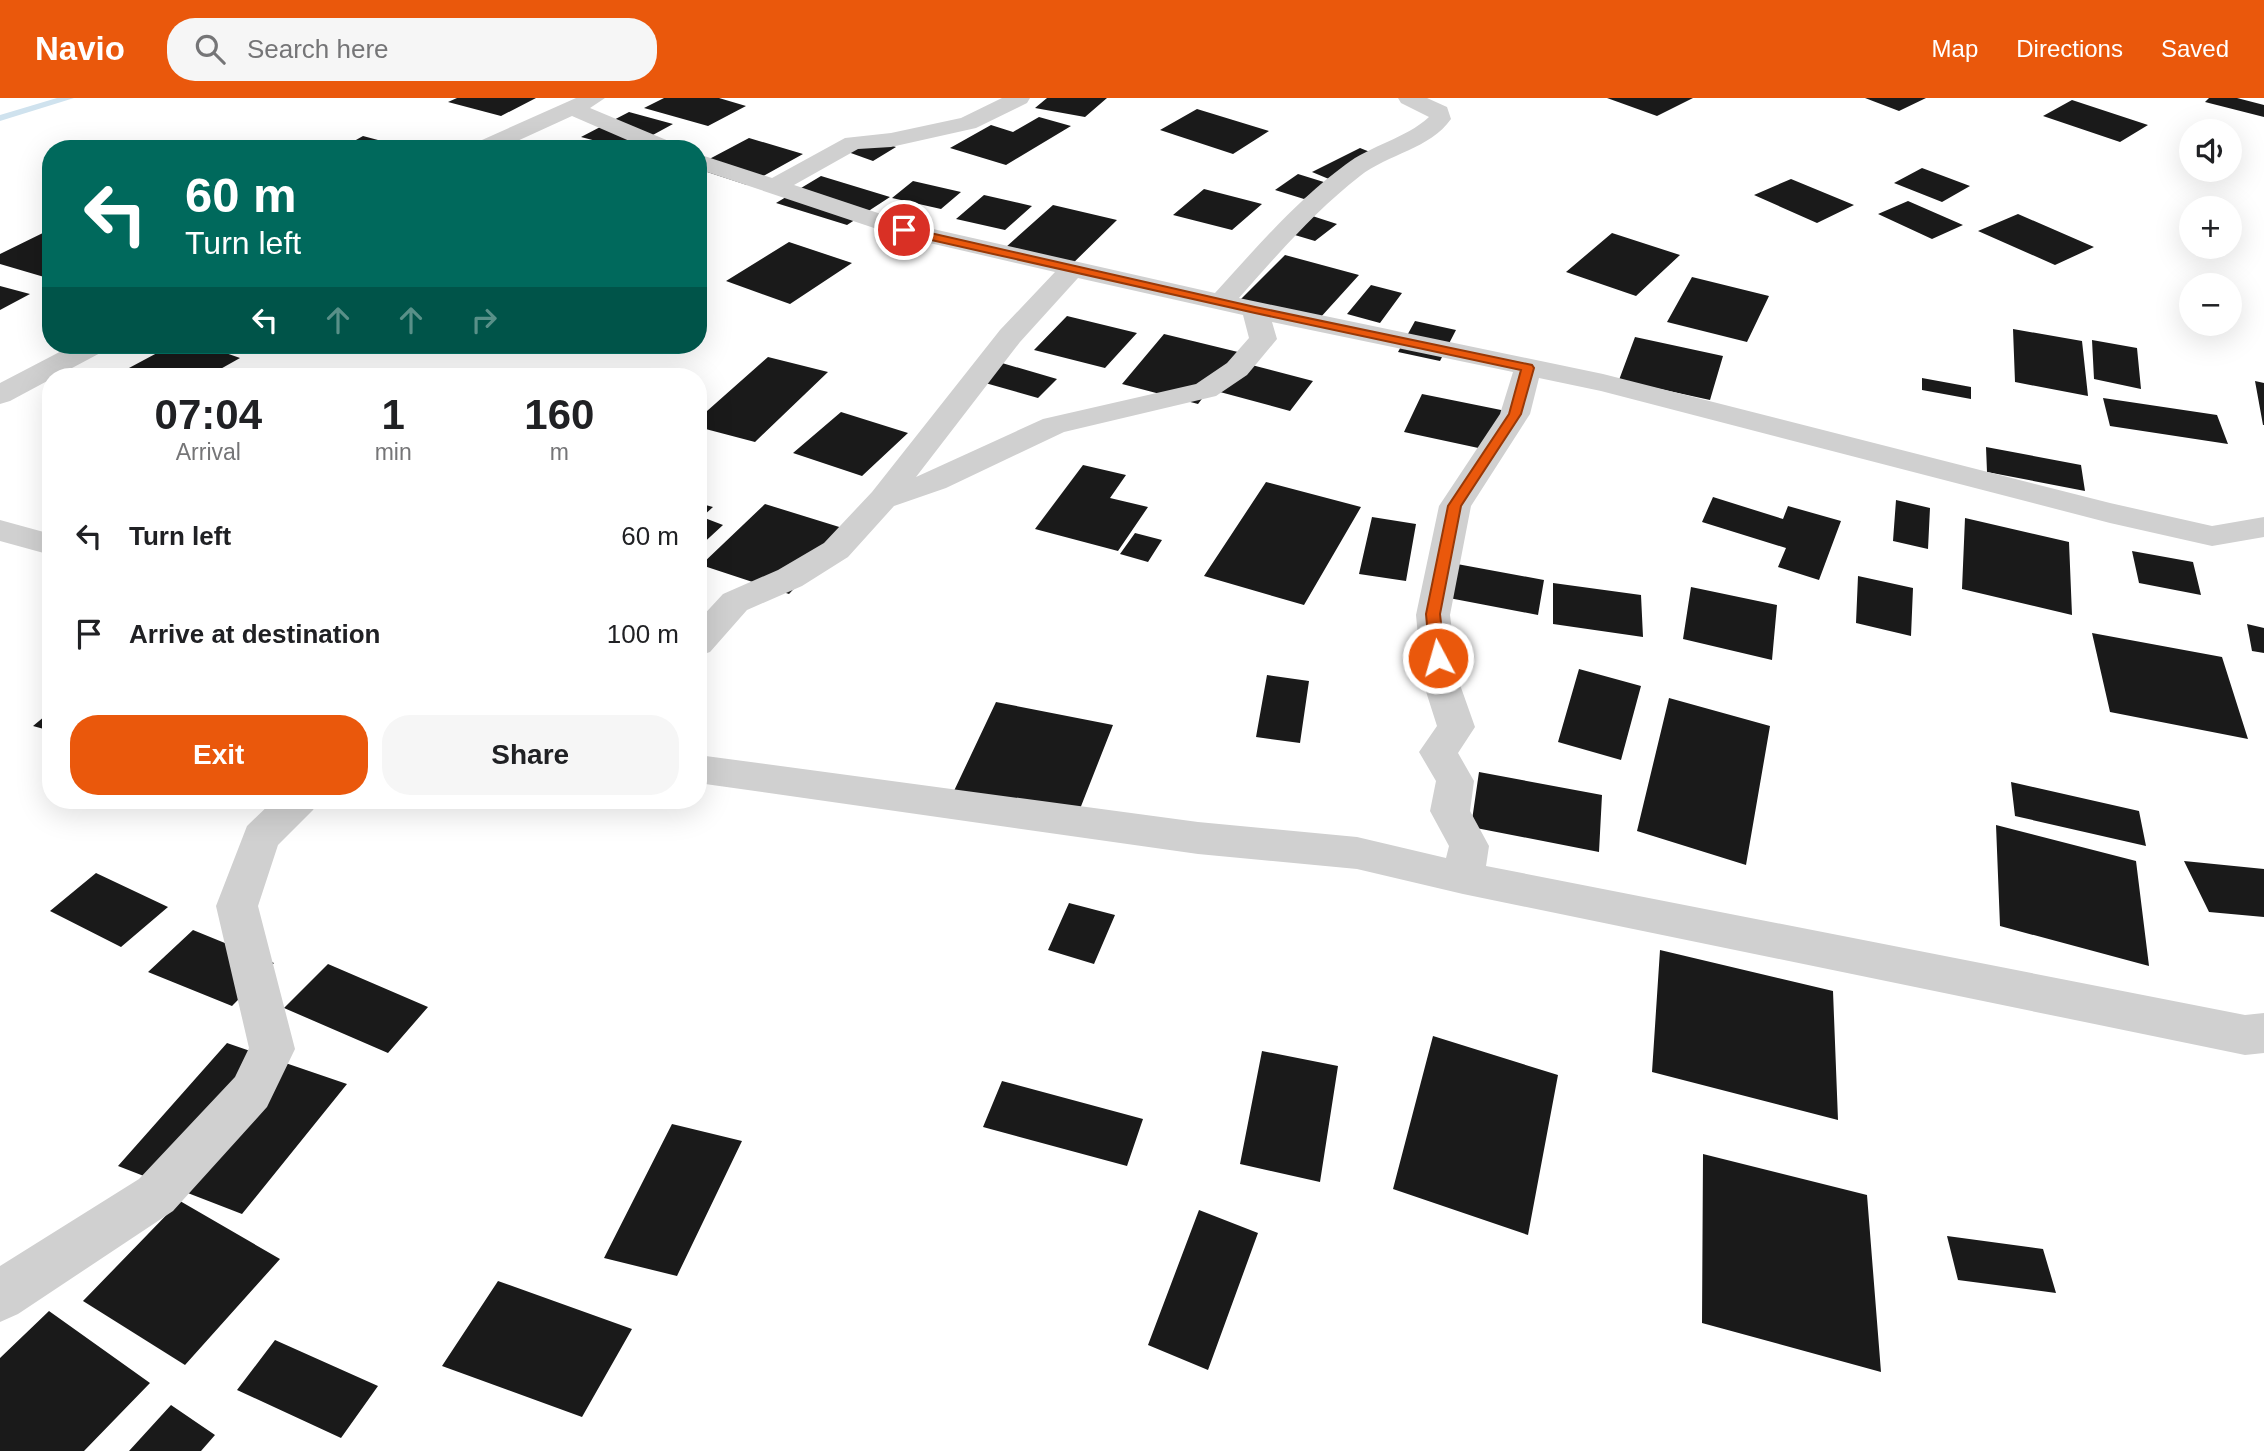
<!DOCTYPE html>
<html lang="en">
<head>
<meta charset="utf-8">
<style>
  body { margin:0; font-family:Helvetica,sans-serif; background:#f6f6f6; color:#202124; height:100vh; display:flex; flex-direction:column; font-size:26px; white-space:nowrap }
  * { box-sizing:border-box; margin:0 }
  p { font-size:23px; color:#757577 }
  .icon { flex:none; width:38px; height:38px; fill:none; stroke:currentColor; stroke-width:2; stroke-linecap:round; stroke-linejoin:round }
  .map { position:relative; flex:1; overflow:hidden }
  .drawer { position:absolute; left:42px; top:270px; width:665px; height:441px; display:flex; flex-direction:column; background:#fff; border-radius:28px; box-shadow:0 7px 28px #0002 }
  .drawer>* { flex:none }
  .top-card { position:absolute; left:42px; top:42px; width:665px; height:214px; border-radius:28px; box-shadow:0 7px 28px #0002; background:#00695c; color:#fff; overflow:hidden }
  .tools { position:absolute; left:2179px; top:21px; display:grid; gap:14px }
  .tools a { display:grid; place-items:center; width:63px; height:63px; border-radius:50%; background:#fff; box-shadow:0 7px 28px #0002; font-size:35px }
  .pin { position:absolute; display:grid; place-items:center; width:60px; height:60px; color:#fff; margin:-30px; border:4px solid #fff; border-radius:50%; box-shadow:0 2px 7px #0007 }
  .me { position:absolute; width:77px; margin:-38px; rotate:354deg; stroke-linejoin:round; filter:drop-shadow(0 0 5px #0008) }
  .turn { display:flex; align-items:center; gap:24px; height:147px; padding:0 28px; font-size:32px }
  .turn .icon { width:91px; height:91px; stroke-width:2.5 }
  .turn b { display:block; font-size:49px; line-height:60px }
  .lanes { display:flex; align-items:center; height:66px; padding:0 28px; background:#0003; justify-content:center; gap:35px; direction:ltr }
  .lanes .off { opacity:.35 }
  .eta { display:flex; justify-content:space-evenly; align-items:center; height:119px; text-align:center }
  .eta b { font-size:42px; font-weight:700; line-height:49px }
  .cta { display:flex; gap:14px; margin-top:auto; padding:14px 28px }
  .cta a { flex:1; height:80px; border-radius:28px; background:#ea580c; color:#fff; font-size:28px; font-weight:700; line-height:80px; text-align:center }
  .cta a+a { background:#f6f6f6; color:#202124 }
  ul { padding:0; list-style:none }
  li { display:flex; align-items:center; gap:21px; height:98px; padding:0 28px }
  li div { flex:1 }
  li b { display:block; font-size:26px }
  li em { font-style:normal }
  header { display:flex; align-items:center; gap:42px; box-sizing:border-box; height:98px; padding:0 35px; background:#ea580c; color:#fff }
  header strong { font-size:33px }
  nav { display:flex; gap:38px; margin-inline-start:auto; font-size:24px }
  .search { width:490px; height:63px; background:#f6f6f6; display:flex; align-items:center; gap:18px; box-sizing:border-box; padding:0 24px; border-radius:28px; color:#757577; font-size:26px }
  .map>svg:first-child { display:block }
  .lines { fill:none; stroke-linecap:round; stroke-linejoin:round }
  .stream { fill:#cfe2ee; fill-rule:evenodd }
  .building { fill:#1a1a1a }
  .street { fill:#d0d0d0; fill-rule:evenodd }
  .route { fill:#ea580c; stroke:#983908; stroke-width:2 }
</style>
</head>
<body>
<header>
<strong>Navio</strong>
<div class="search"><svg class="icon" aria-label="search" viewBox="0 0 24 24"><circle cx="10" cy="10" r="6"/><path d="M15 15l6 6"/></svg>Search here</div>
<nav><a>Map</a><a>Directions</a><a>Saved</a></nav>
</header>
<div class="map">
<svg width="2264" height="1353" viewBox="0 0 2264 1353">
  <rect width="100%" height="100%" fill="#fff"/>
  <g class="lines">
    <path class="stream" d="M 57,0 L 74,0 L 0,23 L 0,17 Z"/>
  </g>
  <path class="building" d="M 457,0 L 536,0 L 501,18 L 448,4 Z
    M 664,0 L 719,0 L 746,8 L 708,28 L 644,10 Z
    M 1047,0 L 1107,0 L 1085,19 L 1035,10 Z
    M 1607,0 L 1693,0 L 1657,18 Z
    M 1865,0 L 1926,0 L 1899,13 Z
    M 2209,0 L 2237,0 L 2264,7 L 2264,19 L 2205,4 Z
    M 2072,2 L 2148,27 L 2120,44 L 2043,18 Z
    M 1197,11 L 1269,33 L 1233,56 L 1160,32 Z
    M 629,14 L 673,26 L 627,51 L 581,39 Z
    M 1039,19 L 1071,28 L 1006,67 L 950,50 L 991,27 L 1013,34 Z
    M 363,38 L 408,50 L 408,51 L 340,51 Z
    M 749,40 L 803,56 L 747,87 L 698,71 L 698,67 Z
    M 871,41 L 896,49 L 873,63 L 848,54 Z
    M 1360,50 L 1385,60 L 1336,84 L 1312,74 Z
    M 1922,70 L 1970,88 L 1942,104 L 1894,85 Z
    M 1298,76 L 1327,85 L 1304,101 L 1275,92 Z
    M 821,78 L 890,99 L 847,127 L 776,105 Z
    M 1791,81 L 1854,107 L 1817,125 L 1754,97 Z
    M 913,83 L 961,94 L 941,111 L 892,100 Z
    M 1204,91 L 1262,106 L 1232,132 L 1173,117 Z
    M 984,97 L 1032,108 L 1005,132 L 956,121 Z
    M 1908,103 L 1963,127 L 1932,141 L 1878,116 Z
    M 1053,107 L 1117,122 L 1063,175 L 996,158 Z
    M 1300,114 L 1337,126 L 1315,143 L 1278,132 Z
    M 2018,116 L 2094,149 L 2055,167 L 1978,133 Z
    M 51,131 L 51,181 L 0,166 L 0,156 Z
    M 1612,135 L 1680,157 L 1636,198 L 1566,174 Z
    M 789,144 L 852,165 L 790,206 L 726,183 Z
    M 1285,157 L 1359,177 L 1310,231 L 1233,209 Z
    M 1692,179 L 1769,198 L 1747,244 L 1667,224 Z
    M 1371,187 L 1402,195 L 1380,225 L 1347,216 Z
    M 0,188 L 30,196 L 0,212 Z
    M 1067,218 L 1137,235 L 1105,270 L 1034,252 Z
    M 1415,223 L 1456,232 L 1440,263 L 1398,254 Z
    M 2013,231 L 2082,243 L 2088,298 L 2015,284 Z
    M 1164,236 L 1238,254 L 1198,306 L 1122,286 Z
    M 1635,239 L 1723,258 L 1710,302 L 1619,282 Z
    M 2092,242 L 2137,250 L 2141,291 L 2094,281 Z
    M 172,247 L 203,247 L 240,260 L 208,278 L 114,278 Z
    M 768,259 L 828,274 L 755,344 L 698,329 L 698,321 Z
    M 985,260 L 1057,281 L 1038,300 L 964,279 Z
    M 1244,265 L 1313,283 L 1290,313 L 1220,294 Z
    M 1922,280 L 1971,289 L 1971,301 L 1922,292 Z
    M 2255,283 L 2264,285 L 2264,327 L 2263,327 Z
    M 1422,296 L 1511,314 L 1497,354 L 1404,334 Z
    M 2103,300 L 2217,317 L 2228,346 L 2110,328 Z
    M 841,314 L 908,335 L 862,378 L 793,355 Z
    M 1986,349 L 2081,367 L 2085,393 L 1987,374 Z
    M 1083,367 L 1126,377 L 1110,400 L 1148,409 L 1118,453 L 1035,431 Z
    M 1266,384 L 1361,409 L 1304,507 L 1204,478 Z
    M 1713,399 L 1783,421 L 1788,408 L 1841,423 L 1819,482 L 1778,469 L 1786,450 L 1702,424 Z
    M 1896,402 L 1930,410 L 1928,451 L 1893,443 Z
    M 698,405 L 713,409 L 702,419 L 723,427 L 698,450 Z
    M 765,406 L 849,432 L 789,496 L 701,467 Z
    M 1372,419 L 1416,426 L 1406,483 L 1359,476 Z
    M 1965,420 L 2069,444 L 2072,517 L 1962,491 Z
    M 1135,435 L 1162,442 L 1148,464 L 1120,456 Z
    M 2132,453 L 2193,464 L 2201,497 L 2139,485 Z
    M 1457,466 L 1544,482 L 1538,517 L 1449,500 Z
    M 1858,478 L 1913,490 L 1911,538 L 1856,525 Z
    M 1553,485 L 1641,497 L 1643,539 L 1553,526 Z
    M 1691,489 L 1777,507 L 1772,562 L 1683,541 Z
    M 2247,526 L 2264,530 L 2264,555 L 2252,553 Z
    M 2092,535 L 2222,559 L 2248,641 L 2110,614 Z
    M 1579,571 L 1641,588 L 1621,662 L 1558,644 Z
    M 1267,577 L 1309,583 L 1300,645 L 1256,639 Z
    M 1669,600 L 1770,628 L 1746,767 L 1637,733 Z
    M 996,604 L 1113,627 L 1076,721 L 953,695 Z
    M 51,613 L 51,633 L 33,628 Z
    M 1479,674 L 1602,697 L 1599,754 L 1471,729 Z
    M 2011,684 L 2139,713 L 2146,748 L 2015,718 Z
    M 1996,727 L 2136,763 L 2149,868 L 2000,828 Z
    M 2184,763 L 2264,771 L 2264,819 L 2209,814 Z
    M 96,775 L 168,809 L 121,849 L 50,813 Z
    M 1069,805 L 1115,817 L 1094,866 L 1048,852 Z
    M 193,832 L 274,865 L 232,908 L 148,874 Z
    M 1660,852 L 1833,893 L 1838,1022 L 1652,974 Z
    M 328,866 L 428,909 L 388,955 L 284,910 Z
    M 1433,938 L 1558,977 L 1528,1137 L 1393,1091 Z
    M 227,945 L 347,986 L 242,1116 L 118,1068 Z
    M 1262,953 L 1338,968 L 1320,1084 L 1240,1066 Z
    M 1002,983 L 1143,1021 L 1127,1068 L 983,1029 Z
    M 672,1026 L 742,1043 L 677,1178 L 604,1160 Z
    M 1703,1056 L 1867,1097 L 1881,1274 L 1702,1225 Z
    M 180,1103 L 280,1161 L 185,1267 L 83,1203 Z
    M 1199,1112 L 1258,1135 L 1208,1272 L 1148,1247 Z
    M 1947,1138 L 2043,1151 L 2056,1195 L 1958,1182 Z
    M 498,1183 L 632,1231 L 582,1319 L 442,1268 Z
    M 49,1213 L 150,1285 L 84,1353 L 0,1353 L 0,1260 Z
    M 275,1242 L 378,1288 L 341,1340 L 237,1292 Z
    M 171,1307 L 215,1337 L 201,1353 L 129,1353 Z"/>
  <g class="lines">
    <path class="street" d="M 576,0 L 605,0 L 590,10 L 676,46 L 679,51 L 648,51 L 572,18 L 500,51 L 470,51 L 473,46 Z
      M 1002,0 L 1030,0 L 1027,5 L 976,30 L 891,49 L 858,51 L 794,87 L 911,126 L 1215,195 C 1256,150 1296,103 1345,67 C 1371,47 1405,41 1429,19 L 1401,5 L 1398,0 L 1427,0 L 1447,9 L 1451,21 C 1430,51 1388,56 1360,78 C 1315,113 1277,157 1239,200 L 1603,276 L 2110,405 L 2212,428 L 2264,419 L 2264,439 L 2212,448 L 2110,425 L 1601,293 L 1539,280 L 1530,316 L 1471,408 L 1450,517 L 1458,581 L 1475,629 L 1458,655 L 1474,683 L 1470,713 L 1489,748 L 1486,768 L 2245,917 L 2264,915 L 2264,955 L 2245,957 L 1463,796 L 1357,771 L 1198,756 L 698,685 L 698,657 L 1198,724 L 1357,739 L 1446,760 L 1449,748 L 1430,713 L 1436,683 L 1419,654 L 1437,628 L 1422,581 L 1416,517 L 1439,408 L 1500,316 L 1513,274 L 1272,224 L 1277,241 L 1247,277 L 1216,298 L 1064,334 L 946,390 L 894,408 L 848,459 L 802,488 L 747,512 L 710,554 L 698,558 L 698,523 L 723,496 L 778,472 L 824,445 L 872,394 L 1000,232 L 1055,174 L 895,137 L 698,71 L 698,56 L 772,80 L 845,40 L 891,35 L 961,20 ZM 1078,180 L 1243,217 L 1249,240 L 1227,265 L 1196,286 L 1043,321 L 916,379 L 1020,244 Z
      M 73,247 L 108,247 L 104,253 L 57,278 L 51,278 L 51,281 L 10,303 L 0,306 L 0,285 Z
      M 0,422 L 51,436 L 51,457 L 0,443 Z
      M 274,702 L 319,702 L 313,712 L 278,747 L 258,808 L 295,951 L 267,1009 L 173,1113 L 18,1216 L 0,1224 L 0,1168 L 139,1081 L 235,979 L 249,950 L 216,808 L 247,728 Z"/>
  </g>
  <path class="route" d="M 904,129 L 1255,209 L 1532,267 L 1534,270 L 1521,316 L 1461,408 L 1440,516 L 1445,560 L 1443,563 L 1432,563 L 1430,560 L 1426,516 L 1448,408 L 1509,316 L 1521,272 L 1255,215 L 900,135 L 900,130 Z"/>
</svg>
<div class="tools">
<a><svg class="icon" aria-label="sound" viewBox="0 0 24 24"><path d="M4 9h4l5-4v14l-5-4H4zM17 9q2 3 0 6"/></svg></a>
<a>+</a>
<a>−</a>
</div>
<div class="pin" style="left:904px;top:132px;background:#d93025"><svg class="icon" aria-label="arrive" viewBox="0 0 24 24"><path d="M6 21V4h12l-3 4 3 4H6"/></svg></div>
<svg class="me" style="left:1438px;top:560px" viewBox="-20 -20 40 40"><circle r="17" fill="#ea580c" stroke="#fff" stroke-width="3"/><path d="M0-11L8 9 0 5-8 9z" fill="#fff"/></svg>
<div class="top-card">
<div class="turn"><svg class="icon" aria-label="left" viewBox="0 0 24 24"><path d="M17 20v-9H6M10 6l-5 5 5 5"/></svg><div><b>60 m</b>Turn left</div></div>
<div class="lanes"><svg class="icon" aria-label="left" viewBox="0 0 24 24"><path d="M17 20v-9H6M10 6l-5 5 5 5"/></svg><svg class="icon off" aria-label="ahead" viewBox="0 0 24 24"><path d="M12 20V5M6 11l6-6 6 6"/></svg><svg class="icon off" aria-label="ahead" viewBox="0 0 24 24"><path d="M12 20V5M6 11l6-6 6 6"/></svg><svg class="icon off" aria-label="right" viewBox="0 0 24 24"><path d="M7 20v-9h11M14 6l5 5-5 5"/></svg></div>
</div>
<section class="drawer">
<div class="eta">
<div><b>07:04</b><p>Arrival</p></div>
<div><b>1</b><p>min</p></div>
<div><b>160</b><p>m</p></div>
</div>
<ul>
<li><svg class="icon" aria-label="left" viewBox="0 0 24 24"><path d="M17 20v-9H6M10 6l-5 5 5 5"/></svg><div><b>Turn left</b></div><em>60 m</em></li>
<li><svg class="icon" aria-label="arrive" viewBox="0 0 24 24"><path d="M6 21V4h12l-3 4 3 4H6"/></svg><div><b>Arrive at destination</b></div><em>100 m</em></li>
</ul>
<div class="cta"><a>Exit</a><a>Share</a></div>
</section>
</div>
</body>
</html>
